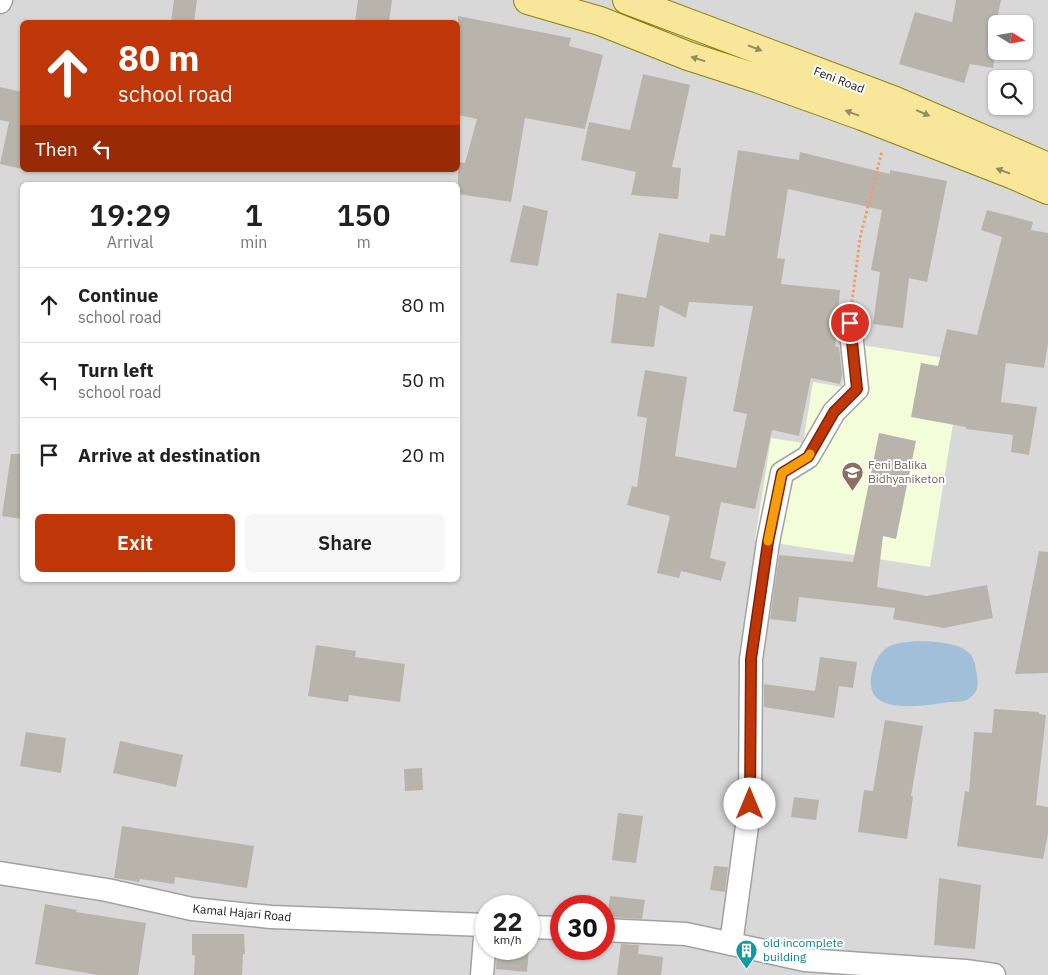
<!DOCTYPE html>
<html lang="en">
<head>
<meta charset="utf-8">
<style>
  body { margin:0; font-family:"IBM Plex Sans",sans-serif; background:#f6f6f6; color:#202124; height:100vh; display:flex; flex-direction:column; font-size:19px; white-space:nowrap }
  * { box-sizing:border-box; margin:0 }
  p { font-size:16px; color:#757577 }
  .icon { flex:none; width:28px; height:28px; fill:none; stroke:currentColor; stroke-width:2; stroke-linecap:round; stroke-linejoin:round }
  .map { position:relative; flex:1; overflow:hidden }
  .side { position:absolute; left:20px; top:182px; width:440px; height:400px; display:flex; flex-direction:column; background:#fff; border-radius:8px; box-shadow:0 1px 4px #0004 }
  .side>* { flex:none }
  .banner { position:absolute; left:20px; top:20px; width:440px; height:152px; border-radius:8px; box-shadow:0 1px 4px #0004; background:#bf3608; color:#fff; overflow:hidden }
  .needle { width:32px; rotate:101deg }
  .controls { position:absolute; left:988px; top:15px; display:grid; gap:10px }
  .controls a { display:grid; place-items:center; width:45px; height:45px; border-radius:8px; background:#fff; box-shadow:0 1px 4px #0004; font-size:25px }
  .speed { position:absolute; left:475px; top:895px; display:flex; gap:10px; font-size:25px; font-weight:700; text-align:center }
  .speed>* { display:grid; place-content:center; width:65px; height:65px; border-radius:50%; background:#fff; box-shadow:0 1px 4px #0004; line-height:1 }
  .speed small { font-size:12px; font-weight:400 }
  .speed .limit { border:8px solid #d22; background:#fff; color:#111 }
  .pin { position:absolute; display:grid; place-items:center; width:42px; height:42px; color:#fff; margin:-21px; border:2px solid #fff; border-radius:50%; box-shadow:0 1px 5px #0007 }
  .me { position:absolute; width:55px; margin:-28px; rotate:0deg; stroke-linejoin:round; filter:drop-shadow(0 0 4px #0008) }
  .turn { display:flex; align-items:center; gap:18px; height:105px; padding:0 15px; font-size:22px }
  .turn .icon { width:65px; height:65px; stroke-width:2.5 }
  .turn b { display:block; font-size:35px; line-height:42px }
  .then { display:flex; align-items:center; height:48px; padding:0 15px; background:#0003; gap:10px; font-size:19px }
  .eta { display:flex; justify-content:space-evenly; align-items:center; height:85px; text-align:center }
  .eta b { font-size:30px; font-weight:600; line-height:35px }
  .primary-button { display:flex; gap:10px; margin-top:auto; padding:10px 15px }
  .primary-button a { flex:1; height:58px; border-radius:8px; background:#bf3608; color:#fff; font-size:20px; font-weight:600; line-height:58px; text-align:center }
  .primary-button a+a { background:#f6f6f6; color:#202124 }
  ul { padding:0; list-style:none }
  li { display:flex; align-items:center; gap:15px; height:75px; padding:0 15px; border-top:1px solid #e0e0e0 }
  li div { flex:1 }
  li b { display:block; font-size:19px }
  li em { font-style:normal }
  .map>svg:first-child { display:block }
  .residential { fill:#d9d8d8; fill-rule:evenodd }
  .education { fill:#f4fdd9 }
  .water { fill:#a2bfd9 }
  .building { fill:#b9b4ab }
  .lines { fill:none; stroke-linecap:round; stroke-linejoin:round }
  .minor-casing { stroke:#a2a2a2; stroke-width:25 }
  .major-casing { stroke:#8d8206; stroke-width:30 }
  .path { stroke:#f49b6b; stroke-width:3; stroke-dasharray:2.5 2.5; stroke-linecap:butt }
  .minor { stroke:#fff; stroke-width:22 }
  .major { stroke:#f8e79b; stroke-width:28 }
  .oneway { fill:#958b61 }
  .route-casing { stroke:#7c2305; stroke-width:12 }
  .route { stroke:#bf3608; stroke-width:9 }
  .slow { stroke:#f59e0b; stroke-width:9 }
  .labels { text-anchor:middle; stroke-width:4; stroke-linejoin:round; paint-order:stroke }
  .street-label { font-size:12px; fill:#1b1b1b; stroke:#fff }
  .education-label { font-size:12px; fill:#785e54; stroke:#fff; text-anchor:start }
  .culture-label { font-size:12px; fill:#0d838f; stroke:#fff; text-anchor:start }
</style>
</head>
<body>
<div class="map">
<svg width="1048" height="975" viewBox="0 0 1048 975">
  <rect width="100%" height="100%" fill="#edece1"/>
  <path class="residential" d="M 0,0 L 1048,0 L 1048,975 L 0,975 ZM 22,22 L 458,22 L 458,170 L 22,170 ZM 996,24 L 1024,24 L 1024,51 L 996,51 ZM 996,79 L 1024,79 L 1024,106 L 996,106 ZM 22,185 L 458,185 L 458,580 L 22,580 ZM 486,906 L 529,906 L 529,949 L 486,949 ZM 561,906 L 604,906 L 604,949 L 561,949 Z"/>
  <path class="education" d="M 849,343 L 963,361 L 930,567 L 755,540 L 771,438 L 803,443 L 813,382 L 842,387 Z"/>
  <path class="water" d="M 919,641 C 937,642 971,642 975,664 C 976,672 980,683 976,691 C 975,693 970,698 968,699 C 964,702 955,702 949,702 C 931,705 894,711 878,699 C 864,688 873,661 883,651 C 891,642 908,642 919,641 Z"/>
  <path class="building" d="M 174,0 L 197,0 L 194,22 L 171,22 Z
    M 358,0 L 392,0 L 389,22 L 355,22 Z
    M 956,0 L 1001,0 L 996,24 L 996,51 L 993,68 L 970,64 L 964,83 L 899,64 L 915,12 L 952,22 Z
    M 458,16 L 571,38 L 569,46 L 603,55 L 585,129 L 525,118 L 511,202 L 458,194 L 458,162 L 465,163 L 477,119 L 458,115 Z
    M 643,74 L 690,85 L 672,167 L 681,168 L 678,199 L 631,195 L 636,172 L 581,160 L 589,122 L 630,130 Z
    M 0,87 L 22,92 L 22,169 L 0,164 L 9,122 L 0,120 Z
    M 738,150 L 799,160 L 800,152 L 890,174 L 890,170 L 947,181 L 927,282 L 909,278 L 903,328 L 873,324 L 880,272 L 871,270 L 882,210 L 788,189 L 777,258 L 785,259 L 781,284 L 840,290 L 835,346 L 839,347 L 842,375 L 840,384 L 811,378 L 799,436 L 772,430 L 755,509 L 721,502 L 710,558 L 726,562 L 721,581 L 681,571 L 679,578 L 657,573 L 670,516 L 627,505 L 632,486 L 637,487 L 647,418 L 637,416 L 645,370 L 687,377 L 675,456 L 736,468 L 747,414 L 733,411 L 753,306 L 689,302 L 686,318 L 660,305 L 654,347 L 611,343 L 617,293 L 646,298 L 659,233 L 709,243 L 710,234 L 725,236 Z
    M 523,205 L 548,211 L 538,266 L 510,262 Z
    M 987,210 L 1033,222 L 1031,230 L 1048,233 L 1048,343 L 1044,368 L 1006,363 L 1001,402 L 1037,407 L 1029,455 L 1011,452 L 1013,435 L 966,429 L 966,427 L 911,417 L 921,363 L 938,366 L 947,329 L 977,335 L 1002,237 L 981,230 Z
    M 879,433 L 916,441 L 896,539 L 883,536 L 877,587 L 927,596 L 987,585 L 993,618 L 944,628 L 893,619 L 895,608 L 799,597 L 796,622 L 770,619 L 779,555 L 853,562 Z
    M 11,454 L 22,454 L 22,519 L 2,516 Z
    M 1039,551 L 1048,552 L 1048,673 L 1015,674 Z
    M 316,645 L 356,651 L 355,657 L 405,664 L 400,702 L 349,695 L 348,702 L 308,696 Z
    M 820,657 L 857,662 L 853,688 L 839,686 L 834,718 L 764,707 L 764,684 L 815,691 Z
    M 994,709 L 1039,712 L 1039,714 L 1046,715 L 1036,805 L 1048,807 L 1048,834 L 1043,859 L 957,846 L 965,791 L 969,792 L 974,732 L 992,733 Z
    M 885,720 L 923,726 L 911,796 L 913,797 L 907,839 L 858,832 L 864,790 L 873,791 Z
    M 26,732 L 66,738 L 61,773 L 20,766 Z
    M 120,741 L 183,755 L 176,787 L 113,773 Z
    M 422,768 L 423,790 L 405,791 L 404,769 Z
    M 794,797 L 819,800 L 816,820 L 791,817 Z
    M 618,813 L 643,816 L 636,863 L 612,860 Z
    M 122,826 L 254,846 L 247,888 L 175,877 L 174,884 L 140,879 L 139,882 L 114,878 Z
    M 714,866 L 728,867 L 725,892 L 710,890 Z
    M 939,878 L 981,885 L 975,949 L 934,945 Z
    M 610,896 L 645,900 L 642,919 L 607,917 Z
    M 45,904 L 77,910 L 76,912 L 146,923 L 138,975 L 98,975 L 35,964 Z
    M 192,934 L 244,934 L 245,954 L 243,954 L 242,975 L 194,975 L 195,955 L 192,955 Z
    M 621,944 L 639,945 L 638,954 L 663,957 L 661,975 L 617,975 Z
    M 497,949 L 529,949 L 527,972 L 496,969 Z"/>
  <g class="lines">
    <defs>
      <path id="minor" d="M 0,2 L 1,0
        M 0,873 L 107,890 L 192,909 L 271,917 L 486,925
        M 529,927 L 561,928
        M 604,930 L 686,934 L 805,960 L 965,971 L 994,975
        M 731,944 L 750,804 L 751,659 L 768,542 L 782,473 L 808,457 L 834,412 L 857,389 L 850,323
        M 482,975 L 486,925"/>
      <path id="major" d="M 528,0 L 600,21 L 688,56 L 759,79 L 862,116 L 1011,174 L 1048,190
        M 627,0 L 893,100 L 1048,167"/>
    </defs>
    <use href="#minor" class="minor-casing"/>
    <use href="#major" class="major-casing"/>
    <path class="path" d="M 852,302 L 860,238 L 882,151"/>
    <use href="#minor" class="minor"/>
    <use href="#major" class="major"/>
  </g>
  <defs><path id="oneway-solid" d="M-6-.8H1V-3.2L6.5 0L1 3.2V.8H-6Z" transform="scale(1.25)"/></defs>
  <g class="oneway">
    <use href="#oneway-solid" transform="translate(755 48) rotate(21)"/>
    <use href="#oneway-solid" transform="translate(698 59) rotate(-162)"/>
    <use href="#oneway-solid" transform="translate(852 113) rotate(-160)"/>
    <use href="#oneway-solid" transform="translate(923 113) rotate(23)"/>
    <use href="#oneway-solid" transform="translate(1003 171) rotate(-159)"/>
  </g>
  <g class="lines">
    <defs>
      <path id="route" d="M 750,804 L 751,659 L 768,542 L 782,473 L 808,457 L 834,412 L 857,389 L 850,323"/>
    </defs>
    <use href="#route" class="route-casing"/>
    <use href="#route" class="route"/>
    <path class="slow" d="M 768,541 L 782,473 L 808,457 L 810,454"/>
  </g>
  <defs>
    <symbol id="school-pin" viewBox="-11 -11 22 30"><path d="M0 17L-7.5 6A9.5 9.5 0 1 1 7.5 6Z" fill="#8d6e63" stroke="#fff"/><path d="M0-5L7-2L0 1L-7-2ZM-4 1L0 2.5L4 1V4Q0 6-4 4Z" fill="#fff"/></symbol>
    <symbol id="building-pin" viewBox="-11 -11 22 30"><path d="M0 17L-7.5 6A9.5 9.5 0 1 1 7.5 6Z" fill="#0f9aa8" stroke="#fff"/><path d="M-4-6H4V6H1V3H-1V6H-4ZM-2.5-4.3h1.7v1.8h-1.7ZM.8-4.3h1.7v1.8H.8ZM-2.5-1h1.7V.8h-1.7ZM.8-1h1.7V.8H.8Z" fill="#fff"/></symbol>
  </defs>
  <g fill-rule="evenodd">
    <use href="#school-pin" x="840" y="460" width="25" height="34"/>
    <use href="#building-pin" x="734" y="938" width="25" height="34"/>
  </g>
  <g class="labels">
    <g class="street-label">
      <text transform="translate(839 80) rotate(21)" y="4">Feni Road</text>
      <text transform="translate(242 913) rotate(5)" y="4">Kamal Hajari Road</text>
    </g>
    <g class="education-label">
      <text x="868" y="469">Feni Balika<tspan x="868" dy="14">Bidhyaniketon</tspan></text>
    </g>
    <g class="culture-label">
      <text x="763" y="947">old incomplete<tspan x="763" dy="14">building</tspan></text>
    </g>
  </g>
</svg>
<div class="controls">
<a><svg class="needle" viewBox="-14 -14 28 28"><path d="M0-13l5 13h-10z" fill="#e53935"/><path d="M0 13l5-13h-10z" fill="#757577"/></svg></a>
<a><svg class="icon" aria-label="search" viewBox="0 0 24 24"><circle cx="10" cy="10" r="6"/><path d="M15 15l6 6"/></svg></a>
</div>
<div class="speed"><div>22<small>km/h</small></div><div class="limit">30</div></div>
<div class="pin" style="left:850px;top:323px;background:#d93025"><svg class="icon" aria-label="arrive" viewBox="0 0 24 24"><path d="M6 21V4h12l-3 4 3 4H6"/></svg></div>
<svg class="me" style="left:750px;top:804px" viewBox="-20 -20 40 40"><circle r="19" fill="#fff"/><path d="M0-13L10 11 0 6-10 11z" fill="#bf3608"/></svg>
<div class="banner">
<div class="turn"><svg class="icon" aria-label="ahead" viewBox="0 0 24 24"><path d="M12 20V5M6 11l6-6 6 6"/></svg><div><b>80 m</b>school road</div></div>
<div class="then">Then<svg class="icon" aria-label="left" viewBox="0 0 24 24"><path d="M17 20v-9H6M10 6l-5 5 5 5"/></svg></div>
</div>
<section class="side">
<div class="eta">
<div><b>19:29</b><p>Arrival</p></div>
<div><b>1</b><p>min</p></div>
<div><b>150</b><p>m</p></div>
</div>
<ul>
<li><svg class="icon" aria-label="ahead" viewBox="0 0 24 24"><path d="M12 20V5M6 11l6-6 6 6"/></svg><div><b>Continue</b><p>school road</p></div><em>80 m</em></li>
<li><svg class="icon" aria-label="left" viewBox="0 0 24 24"><path d="M17 20v-9H6M10 6l-5 5 5 5"/></svg><div><b>Turn left</b><p>school road</p></div><em>50 m</em></li>
<li><svg class="icon" aria-label="arrive" viewBox="0 0 24 24"><path d="M6 21V4h12l-3 4 3 4H6"/></svg><div><b>Arrive at destination</b></div><em>20 m</em></li>
</ul>
<div class="primary-button"><a>Exit</a><a>Share</a></div>
</section>
</div>
</body>
</html>
